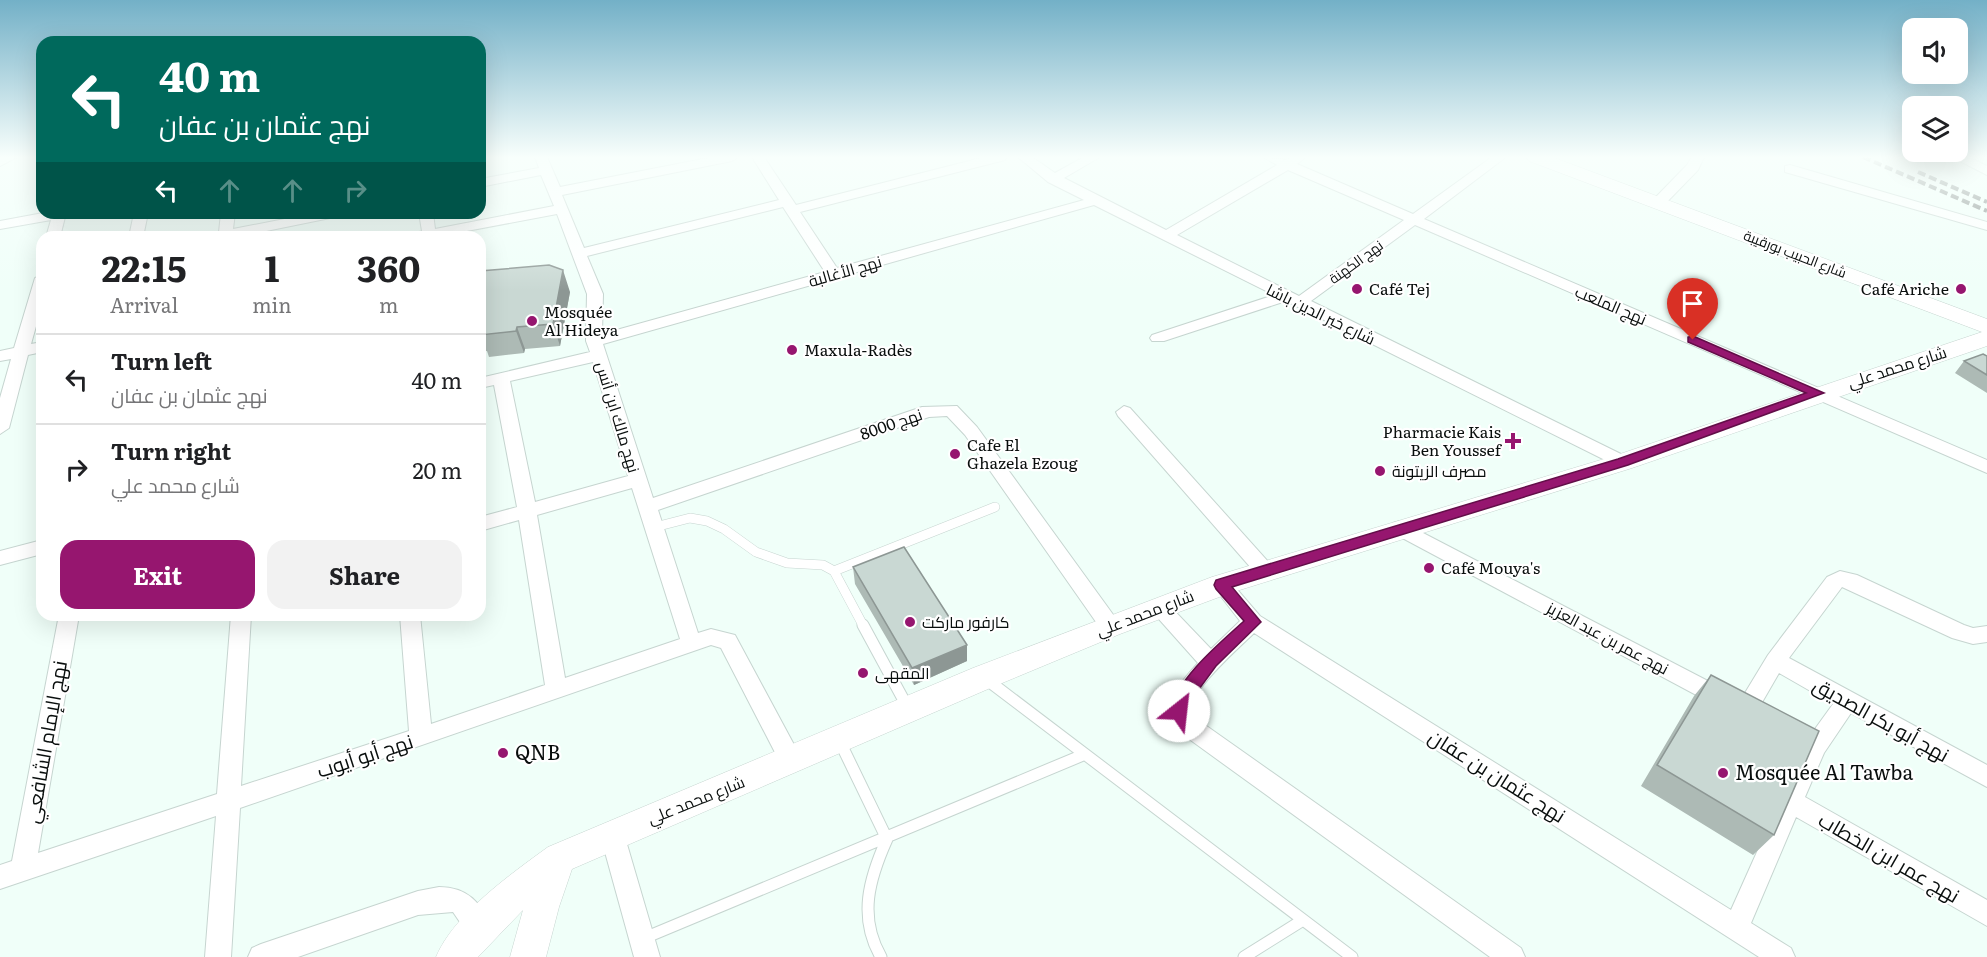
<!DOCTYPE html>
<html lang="en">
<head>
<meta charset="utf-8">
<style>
  body { margin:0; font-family:Literata,Cairo,serif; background:#f2f2f2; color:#202124; height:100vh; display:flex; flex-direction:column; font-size:22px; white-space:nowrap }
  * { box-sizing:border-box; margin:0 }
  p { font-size:20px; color:#757577 }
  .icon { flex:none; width:33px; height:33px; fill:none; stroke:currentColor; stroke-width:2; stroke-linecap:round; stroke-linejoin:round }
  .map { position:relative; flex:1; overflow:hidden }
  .details { position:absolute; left:36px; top:231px; width:450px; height:390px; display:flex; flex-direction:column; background:#fff; border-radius:18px; box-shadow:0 6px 24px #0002 }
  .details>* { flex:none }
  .guide { position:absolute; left:36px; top:36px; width:450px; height:183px; border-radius:18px; box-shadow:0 6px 24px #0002; background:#00695c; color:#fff; overflow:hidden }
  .fabs { position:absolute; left:1902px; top:18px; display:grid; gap:12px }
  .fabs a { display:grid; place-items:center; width:66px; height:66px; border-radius:12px; background:#fff; box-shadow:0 6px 24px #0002; font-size:30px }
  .pin { position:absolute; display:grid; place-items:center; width:51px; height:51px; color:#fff; margin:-62px -26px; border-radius:50% 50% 50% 0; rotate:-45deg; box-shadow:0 0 6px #0007 }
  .pin .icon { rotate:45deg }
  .me { position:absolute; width:66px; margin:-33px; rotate:29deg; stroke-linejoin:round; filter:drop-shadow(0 0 4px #0008) }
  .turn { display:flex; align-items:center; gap:21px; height:126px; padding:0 24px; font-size:27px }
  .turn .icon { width:78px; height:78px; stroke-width:2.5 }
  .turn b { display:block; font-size:42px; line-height:51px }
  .lanes { display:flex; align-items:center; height:57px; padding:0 24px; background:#0003; justify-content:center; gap:30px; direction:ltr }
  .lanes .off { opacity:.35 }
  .eta { display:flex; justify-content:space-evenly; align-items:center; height:102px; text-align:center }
  .eta b { font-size:36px; font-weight:700; line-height:42px }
  .button { display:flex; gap:12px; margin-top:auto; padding:12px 24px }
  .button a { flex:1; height:69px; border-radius:18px; background:#96166f; color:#fff; font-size:24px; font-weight:700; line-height:69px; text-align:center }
  .button a+a { background:#f2f2f2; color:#202124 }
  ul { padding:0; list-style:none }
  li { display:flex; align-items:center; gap:18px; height:90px; padding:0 24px; border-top:2px solid #e0e0e0 }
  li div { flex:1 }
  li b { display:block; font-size:22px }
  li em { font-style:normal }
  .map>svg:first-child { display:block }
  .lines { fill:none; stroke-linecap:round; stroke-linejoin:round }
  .lane-far1-casing { stroke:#c6d5d0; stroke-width:10 }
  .lane-casing { stroke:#c6d5d0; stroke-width:13 }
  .street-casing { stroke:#c6d5d0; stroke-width:2 }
  .secondary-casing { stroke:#c6d5d0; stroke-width:1 }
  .lane-far1 { stroke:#fff; stroke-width:9 }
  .lane { stroke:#fff; stroke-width:11 }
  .street { fill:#fff; fill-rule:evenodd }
  .secondary { fill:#fff; fill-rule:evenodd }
  .rail { stroke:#727b78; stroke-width:4; stroke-dasharray:8 4; stroke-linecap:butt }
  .wall { fill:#adbab5 }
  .shaded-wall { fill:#8d9794 }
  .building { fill:#c9d8d3; stroke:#8d9794; stroke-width:1.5 }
  .route { fill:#96166f; stroke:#620e48; stroke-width:1.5 }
  .poi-dot { fill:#96166f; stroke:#fff; stroke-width:2 }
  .labels { text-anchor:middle; stroke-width:4.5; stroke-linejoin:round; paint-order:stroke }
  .far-street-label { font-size:14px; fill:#090e0d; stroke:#fff }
  .street-label { font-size:16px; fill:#090e0d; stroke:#fff }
  .poi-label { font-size:16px; fill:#090e0d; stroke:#fff; text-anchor:start }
  .near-street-label { font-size:20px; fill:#090e0d; stroke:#fff }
  .near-poi-label { font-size:20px; fill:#090e0d; stroke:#fff; text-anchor:start }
</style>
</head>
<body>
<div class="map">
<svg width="1987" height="957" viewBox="0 0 1987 957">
  <rect width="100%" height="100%" fill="#f0fff9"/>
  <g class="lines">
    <defs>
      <path id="lane-far1" d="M 655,527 L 690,518 L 707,521 L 724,529 L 756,552 L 787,563 L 823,565 L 834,571 L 864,627
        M 834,571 L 995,507"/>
      <path id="lane" d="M 863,625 L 908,708
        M 986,679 L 1352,957
        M 840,742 L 887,839 C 869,879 858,917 881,957
        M 642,939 L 1083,755
        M 1244,957 L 1303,920"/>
      <path id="street" d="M 0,157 L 17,157 L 0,166 Z
        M 535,157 L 547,157 L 560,187 L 713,157 L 738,157 L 732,161 L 562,195 L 584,248 L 779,200 L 752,157 L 764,157 L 796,205 L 985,157 L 1006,157 L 1005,160 L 800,212 L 837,268 L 1084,200 L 1048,182 L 1018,157 L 1032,157 L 1055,173 L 1084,157 L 1100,157 L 1064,178 L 1166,230 L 1277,165 L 1263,157 L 1286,160 L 1291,157 L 1306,157 L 1297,164 L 1413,214 L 1492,157 L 1506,157 L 1424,219 L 1987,460 L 1987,473 L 1415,225 L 1311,301 L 1629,458 L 1632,462 L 1629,466 L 1617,466 L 1286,301 L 1164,341 L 1152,341 L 1150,338 L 1152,335 L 1274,295 L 1094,205 L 603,344 L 653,498 L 922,407 L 957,406 L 977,427 L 1117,620 L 1120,626 L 1117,632 L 1110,634 L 1103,632 L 965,435 L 947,416 L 929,417 L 658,510 L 698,633 L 711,629 L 735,635 L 799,754 L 802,761 L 799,768 L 791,771 L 783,768 L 721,648 L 711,645 L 240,808 L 231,957 L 205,957 L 216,816 L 0,889 L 0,865 L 12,861 L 59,615 L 79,615 L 38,853 L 217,794 L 231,615 L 251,615 L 241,786 L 409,731 L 400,615 L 420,615 L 431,724 L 545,685 L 519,520 L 480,531 L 480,517 L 517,507 L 494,385 L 480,388 L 480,378 L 590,352 L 586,341 L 587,294 L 557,214 L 435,237 L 406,237 L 422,231 L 419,213 L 433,213 L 435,229 L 554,206 L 541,175 L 480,187 L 480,179 L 539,168 ZM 1288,170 L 1404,220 L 1299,296 L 1177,235 ZM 783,207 L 825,272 L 602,334 L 603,294 L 587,256 ZM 593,362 L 628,476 L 535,502 L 510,381 ZM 632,488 L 680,639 L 565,678 L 537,515 Z
        M 1692,157 L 1704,157 L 1698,170 L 1663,206 L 1653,206 L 1653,200 L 1687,165 Z
        M 1952,157 L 1968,157 L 1987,166 L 1987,175 Z
        M 1790,165 L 1987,222 L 1987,230 L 1785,172 L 1785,166 Z
        M 43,213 L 72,213 L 65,217 L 60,237 L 46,237 L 51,220 L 0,229 L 0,221 Z
        M 134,213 L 148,213 L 143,237 L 129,237 Z
        M 221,213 L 235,213 L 233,229 L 315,213 L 342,213 L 335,217 L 237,237 L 209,237 L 219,232 Z
        M 42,274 L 42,305 L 31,344 L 42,342 L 42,352 L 28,355 L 9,428 L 0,434 L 0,398 L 11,359 L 0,361 L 0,351 L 14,348 L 35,278 Z
        M 1124,406 L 1130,408 L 1273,567 L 1276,572 L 1273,577 L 1266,579 L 1259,577 L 1118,416 L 1116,412 Z
        M 1400,521 L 1731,693 L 1734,699 L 1731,705 L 1723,708 L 1715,705 L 1393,533 L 1391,528 L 1393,523 Z
        M 42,540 L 42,554 L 0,565 L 0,551 Z
        M 1840,571 L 1857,575 L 1964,625 L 1973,628 L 1987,626 L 1987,642 L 1973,644 L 1952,638 L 1842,587 L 1789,658 L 1987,765 L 1987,787 L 1851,713 L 1824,753 L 1805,797 L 1987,900 L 1987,926 L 1796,817 L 1751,923 L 1791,948 L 1795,957 L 1759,957 L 1254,633 C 1239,648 1185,694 1191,715 L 1521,948 L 1525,957 L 1490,957 L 1178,731 C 1158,706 1180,683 1198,663 L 1149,608 L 1152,602 L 1159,600 L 1166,602 L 1211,649 L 1240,621 L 1212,585 L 1215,580 L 1222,577 L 1229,580 L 1260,616 L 1731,910 L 1807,740 L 1833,704 L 1779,673 L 1753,718 L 1745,720 L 1737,718 L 1734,711 L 1768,655 L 1827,577 Z
        M 612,823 L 620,826 L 624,834 L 660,957 L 634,957 L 600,834 L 604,826 Z
        M 439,887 C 468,887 481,903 492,928 L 488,937 L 479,941 L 470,937 L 453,912 L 418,915 L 298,957 L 248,957 L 252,948 L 261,944 L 418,891 Z"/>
      <path id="secondary" d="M 1526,157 L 1552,157 L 1987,319 L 1987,346 L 1632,468 L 1230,593 L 1120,634 L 995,686 L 572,869 L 559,907 L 546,957 L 510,957 L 523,910 L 478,957 L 436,957 C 454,914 511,874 548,847 L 973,668 L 1212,577 L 1614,456 L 1982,332 L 1529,161 Z"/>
    </defs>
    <use href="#lane-far1" class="lane-far1-casing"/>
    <use href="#lane" class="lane-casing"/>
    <use href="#street" class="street-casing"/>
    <use href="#secondary" class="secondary-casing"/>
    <use href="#lane-far1" class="lane-far1"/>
    <use href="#lane" class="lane"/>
    <use href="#street" class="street"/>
    <use href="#secondary" class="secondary"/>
    <path class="rail" d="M 1863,157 L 1987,211
      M 1918,172 L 1987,202"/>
  </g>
  <path class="wall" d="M 480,271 L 570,292 L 560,346 L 525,349 L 524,353 L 489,357 L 487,351 L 480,352 Z
    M 1987,356 L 1987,393 L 1955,373 L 1964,361 Z
    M 853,567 L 967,661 L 914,685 L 855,584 Z
    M 1711,675 L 1774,835 L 1753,855 L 1641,786 L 1694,696 Z"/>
  <path class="shaded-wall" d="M 563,270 L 570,292 L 560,346 L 553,324 Z
    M 517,327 L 525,349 L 524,353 L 516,331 Z
    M 967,645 L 967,661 L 914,685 L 912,668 Z"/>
  <path class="building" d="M 549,265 L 563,270 L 553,324 L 517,327 L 516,331 L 480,335 L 481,329 L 480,329 L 480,271 Z
    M 1983,354 L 1987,356 L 1987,375 L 1964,361 Z
    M 904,547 L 967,645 L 912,668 L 853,567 Z
    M 1711,675 L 1819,731 L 1774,835 L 1657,765 Z"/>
  <linearGradient id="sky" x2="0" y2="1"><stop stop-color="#73b0c7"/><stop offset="0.54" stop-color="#f8fffc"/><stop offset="1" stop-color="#f8fffc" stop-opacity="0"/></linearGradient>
  <rect width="1987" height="291" fill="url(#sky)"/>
  <path class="route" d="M 1693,336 L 1824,393 L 1628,465 L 1232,587 L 1261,622 L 1216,666 L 1188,704 L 1185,716 L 1173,716 L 1170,711 C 1177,678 1220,643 1244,621 L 1216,589 L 1214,585 L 1216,580 L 1618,459 L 1806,393 L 1688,342 L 1688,337 Z"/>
  <g class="poi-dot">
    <circle cx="1357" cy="289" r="6"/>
    <circle cx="1961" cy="289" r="6"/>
    <circle cx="532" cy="321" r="6"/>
    <circle cx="792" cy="350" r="6"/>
    <path d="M1510 432h6v6h6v6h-6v6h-6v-6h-6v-6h6z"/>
    <circle cx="955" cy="454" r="6"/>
    <circle cx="1380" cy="471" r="6"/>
    <circle cx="1429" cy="568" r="6"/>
    <circle cx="910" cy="622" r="6"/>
    <circle cx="863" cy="673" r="6"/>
    <circle cx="503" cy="753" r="6"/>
    <circle cx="1723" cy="773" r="6"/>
  </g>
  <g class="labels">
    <g class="far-street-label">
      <text transform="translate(1795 254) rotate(21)" y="5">شارع الحبيب بورقيبة</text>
      <text transform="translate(1356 262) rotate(-36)" y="5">نهج الكهنة</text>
    </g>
    <g class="street-label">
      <text transform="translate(845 271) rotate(-16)" y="6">نهج الأغالبة</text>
      <text transform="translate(1611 305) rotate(23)" y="6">نهج الملعب</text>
      <text transform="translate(1321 314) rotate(26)" y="6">شارع خير الدين باشا</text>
      <text transform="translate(1897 367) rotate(-18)" y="6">شارع محمد علي</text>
      <text transform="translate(618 417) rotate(73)" y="6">نهج مالك ابن أنس</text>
      <text transform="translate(891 424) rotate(-19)" y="6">نهج 8000</text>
      <text transform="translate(1145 613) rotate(-21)" y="6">شارع محمد علي</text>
      <text transform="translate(1608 638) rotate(28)" y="6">نهج عمر بن عبد العزيز</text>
      <text transform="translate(696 800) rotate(-22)" y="6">شارع محمد علي</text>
    </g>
    <g class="poi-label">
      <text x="1369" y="295">Café Tej</text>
      <text x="1949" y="295" text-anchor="end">Café Ariche</text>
      <text x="544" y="318">Mosquée<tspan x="544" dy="18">Al Hideya</tspan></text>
      <text x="804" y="356">Maxula-Radès</text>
      <text x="1501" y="438" text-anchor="end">Pharmacie Kais<tspan x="1501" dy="18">Ben Youssef</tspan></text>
      <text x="967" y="451">Cafe El<tspan x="967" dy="18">Ghazela Ezoug</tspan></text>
      <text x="1392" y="477">مصرف الزيتونة</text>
      <text x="1441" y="574">Café Mouya's</text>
      <text x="922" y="628">كارفور ماركت</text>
      <text x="875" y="679">المقهى</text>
    </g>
    <g class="near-street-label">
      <text transform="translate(1881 720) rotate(29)" y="7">نهج أبو بكر الصديق</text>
      <text transform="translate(46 742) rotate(-80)" y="7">نهج الإمام الشافعي</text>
      <text transform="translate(365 756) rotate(-18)" y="7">نهج أبو أيوب</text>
      <text transform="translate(1497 776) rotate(32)" y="7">نهج عثمان بن عفان</text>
      <text transform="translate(1889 858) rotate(30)" y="7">نهج عمر ابن الخطاب</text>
    </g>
    <g class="near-poi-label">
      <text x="515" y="760">QNB</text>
      <text x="1735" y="780">Mosquée Al Tawba</text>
    </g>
  </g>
</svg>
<div class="fabs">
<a><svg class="icon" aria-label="sound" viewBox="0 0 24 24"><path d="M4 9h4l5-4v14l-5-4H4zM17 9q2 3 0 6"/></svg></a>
<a><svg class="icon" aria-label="layers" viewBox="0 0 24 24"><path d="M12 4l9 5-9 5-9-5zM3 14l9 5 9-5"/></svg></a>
</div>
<div class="pin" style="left:1693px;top:340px;background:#d93025"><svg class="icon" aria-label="arrive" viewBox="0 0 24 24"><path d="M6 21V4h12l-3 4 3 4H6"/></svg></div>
<svg class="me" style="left:1179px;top:711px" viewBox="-20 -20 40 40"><circle r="19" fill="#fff"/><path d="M0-13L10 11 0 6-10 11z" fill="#96166f"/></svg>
<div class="guide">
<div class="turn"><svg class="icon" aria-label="left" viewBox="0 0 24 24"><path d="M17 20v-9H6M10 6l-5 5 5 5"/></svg><div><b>40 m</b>نهج عثمان بن عفان</div></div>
<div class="lanes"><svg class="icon" aria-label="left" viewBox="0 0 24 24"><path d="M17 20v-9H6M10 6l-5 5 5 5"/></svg><svg class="icon off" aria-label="ahead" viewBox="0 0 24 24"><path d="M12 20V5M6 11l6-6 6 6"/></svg><svg class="icon off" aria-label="ahead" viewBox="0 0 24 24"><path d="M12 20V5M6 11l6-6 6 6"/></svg><svg class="icon off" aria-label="right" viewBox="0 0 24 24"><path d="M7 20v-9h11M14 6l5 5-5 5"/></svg></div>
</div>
<section class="details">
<div class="eta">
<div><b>22:15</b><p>Arrival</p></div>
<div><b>1</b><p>min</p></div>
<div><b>360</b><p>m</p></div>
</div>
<ul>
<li><svg class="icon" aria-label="left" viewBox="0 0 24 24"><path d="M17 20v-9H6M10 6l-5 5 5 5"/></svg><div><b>Turn left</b><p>نهج عثمان بن عفان</p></div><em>40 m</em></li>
<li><svg class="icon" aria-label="right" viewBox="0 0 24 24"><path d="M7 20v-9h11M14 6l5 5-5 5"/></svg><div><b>Turn right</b><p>شارع محمد علي</p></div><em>20 m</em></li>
</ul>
<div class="button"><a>Exit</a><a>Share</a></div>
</section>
</div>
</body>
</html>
